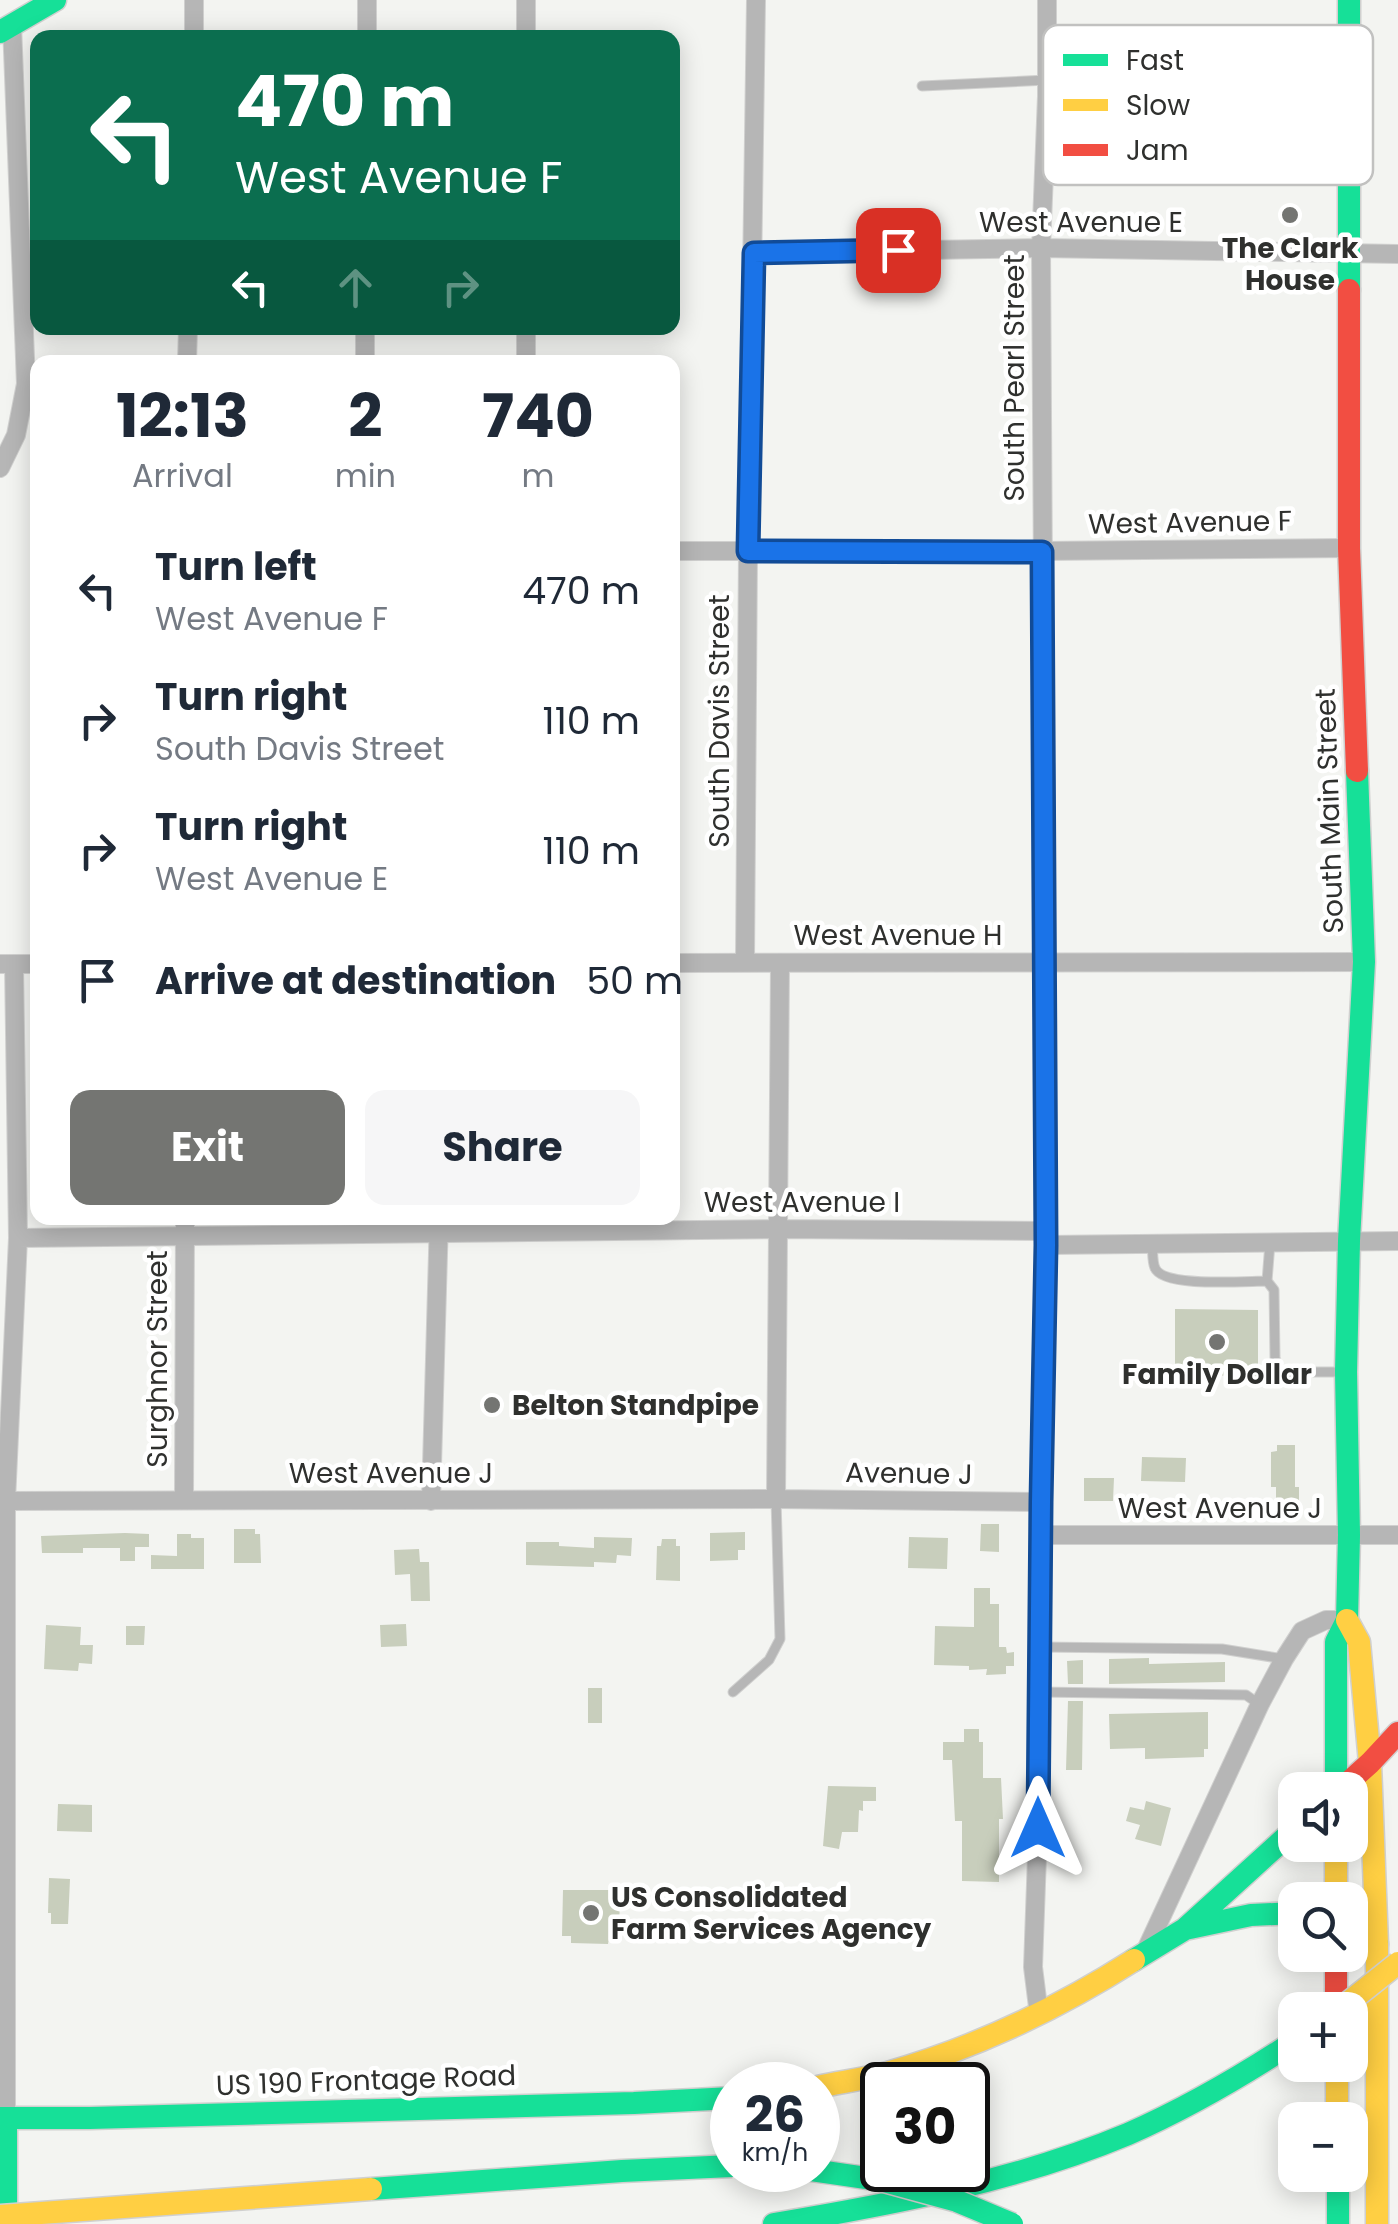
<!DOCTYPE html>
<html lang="en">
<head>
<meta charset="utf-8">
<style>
  body { margin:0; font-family:Poppins,sans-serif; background:#f6f6f7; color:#1f2937; height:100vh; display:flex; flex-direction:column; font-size:38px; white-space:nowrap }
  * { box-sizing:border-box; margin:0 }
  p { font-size:32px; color:#747a83 }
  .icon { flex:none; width:55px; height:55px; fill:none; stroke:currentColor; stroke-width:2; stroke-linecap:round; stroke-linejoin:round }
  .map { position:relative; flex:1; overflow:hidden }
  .drawer { position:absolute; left:30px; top:355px; width:650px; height:870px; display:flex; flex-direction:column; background:#fff; border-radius:20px; box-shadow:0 5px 25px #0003 }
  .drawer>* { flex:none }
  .top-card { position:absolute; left:30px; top:30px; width:650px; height:305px; border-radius:20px; box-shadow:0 5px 25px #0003; background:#0b6e4f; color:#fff; overflow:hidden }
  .tools { position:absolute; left:1278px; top:1772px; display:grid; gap:20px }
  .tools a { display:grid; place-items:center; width:90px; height:90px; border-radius:20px; background:#fff; box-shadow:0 5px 25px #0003; font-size:50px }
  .speed { position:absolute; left:710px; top:2062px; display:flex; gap:20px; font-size:50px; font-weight:700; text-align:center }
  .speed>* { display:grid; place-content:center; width:130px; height:130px; border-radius:50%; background:#fff; box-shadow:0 5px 25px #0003; line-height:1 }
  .speed small { font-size:25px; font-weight:400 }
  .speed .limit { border:5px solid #111; border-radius:15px; background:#fff; color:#111 }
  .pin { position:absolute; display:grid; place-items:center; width:85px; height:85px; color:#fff; margin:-42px; border-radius:20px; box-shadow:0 5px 15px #0006 }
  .me { position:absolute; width:110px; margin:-55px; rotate:0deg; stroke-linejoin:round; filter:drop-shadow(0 0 8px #0008) }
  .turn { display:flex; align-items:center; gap:35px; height:210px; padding:0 40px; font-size:45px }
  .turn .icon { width:130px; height:130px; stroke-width:2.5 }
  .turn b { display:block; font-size:70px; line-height:85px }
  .lanes { display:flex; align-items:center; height:95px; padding:0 40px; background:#0003; justify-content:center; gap:50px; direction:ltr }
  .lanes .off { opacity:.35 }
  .eta { display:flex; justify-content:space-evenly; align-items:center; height:170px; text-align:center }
  .eta b { font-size:60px; font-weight:700; line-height:70px }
  .primary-button { display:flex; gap:20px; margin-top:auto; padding:20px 40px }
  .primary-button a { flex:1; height:115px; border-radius:20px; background:#747572; color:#fff; font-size:40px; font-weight:700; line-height:115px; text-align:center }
  .primary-button a+a { background:#f6f6f7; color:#1f2937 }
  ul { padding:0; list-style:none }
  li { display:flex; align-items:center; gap:30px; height:130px; padding:0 40px }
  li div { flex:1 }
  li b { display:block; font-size:38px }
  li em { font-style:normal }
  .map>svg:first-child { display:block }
  .building { fill:#c8cebc }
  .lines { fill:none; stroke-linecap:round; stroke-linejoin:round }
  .lane-casing { stroke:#d0d0cf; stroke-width:11 }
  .street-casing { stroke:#d0d0cf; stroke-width:20 }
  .fast-casing { stroke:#d0d0cf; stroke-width:25 }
  .slow-casing { stroke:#d0d0cf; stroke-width:25 }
  .jam-casing { stroke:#d0d0cf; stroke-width:25 }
  .lane { stroke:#b6b6b6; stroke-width:9 }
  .street { stroke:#b6b6b6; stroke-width:18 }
  .fast { stroke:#16e098; stroke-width:22 }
  .slow { stroke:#ffcf43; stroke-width:22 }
  .jam { stroke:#f24e42; stroke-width:22 }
  .fast-bridge-casing { stroke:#d0d0cf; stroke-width:25; stroke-linecap:butt }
  .slow-bridge-casing { stroke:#d0d0cf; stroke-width:25; stroke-linecap:butt }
  .fast-bridge { stroke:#16e098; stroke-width:22 }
  .slow-bridge { stroke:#ffcf43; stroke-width:22 }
  .route-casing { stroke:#114b97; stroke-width:25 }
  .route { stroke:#1a73e8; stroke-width:18 }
  .poi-dot { fill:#747572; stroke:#fff; stroke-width:4 }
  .labels { text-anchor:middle; stroke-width:9; stroke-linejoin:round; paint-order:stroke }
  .street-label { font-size:28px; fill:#2f302e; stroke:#fff }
  .poi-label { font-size:28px; font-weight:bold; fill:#2f302e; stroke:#fff }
  .key { fill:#fff; stroke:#c1c1c0; stroke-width:2.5 }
  .key-label { font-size:28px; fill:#2f302e }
</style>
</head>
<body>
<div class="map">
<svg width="1398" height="2224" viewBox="0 0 1398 2224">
  <rect width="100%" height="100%" fill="#f3f4f1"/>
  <path class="building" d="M 1175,1309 L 1258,1310 L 1258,1376 L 1175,1375 Z
    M 1277,1445 L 1295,1445 L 1295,1487 L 1299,1487 L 1299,1502 L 1276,1502 L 1276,1487 L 1271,1487 L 1271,1452 L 1277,1451 Z
    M 1142,1457 L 1186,1458 L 1185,1482 L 1141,1481 Z
    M 1084,1478 L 1114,1478 L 1113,1501 L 1084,1501 Z
    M 981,1524 L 999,1524 L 999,1552 L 980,1551 Z
    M 234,1529 L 255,1529 L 255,1534 L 260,1534 L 261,1563 L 234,1563 Z
    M 745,1532 L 745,1550 L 738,1550 L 738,1560 L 710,1561 L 710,1533 Z
    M 125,1533 L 149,1534 L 149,1547 L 135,1547 L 135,1561 L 120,1561 L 120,1548 L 83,1548 L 83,1553 L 42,1553 L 41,1536 Z
    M 177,1534 L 191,1534 L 191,1538 L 204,1538 L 204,1569 L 151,1569 L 151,1555 L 177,1556 Z
    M 594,1537 L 632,1538 L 631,1556 L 617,1555 L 616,1563 L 594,1562 L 594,1567 L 526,1565 L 526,1542 L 559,1542 L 559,1546 L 594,1548 Z
    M 909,1537 L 948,1538 L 947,1569 L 908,1568 Z
    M 662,1539 L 676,1539 L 676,1546 L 680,1546 L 680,1581 L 656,1580 L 657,1546 L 661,1546 Z
    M 419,1549 L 420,1562 L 429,1562 L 430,1601 L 411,1601 L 410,1574 L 395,1575 L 394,1550 Z
    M 974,1588 L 990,1588 L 990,1604 L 999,1604 L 999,1647 L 1006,1647 L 1007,1653 L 1014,1652 L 1014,1666 L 1006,1666 L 1006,1674 L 986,1675 L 987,1669 L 969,1670 L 969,1666 L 934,1665 L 935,1626 L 974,1627 Z
    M 406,1624 L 407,1646 L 381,1647 L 380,1625 Z
    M 46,1625 L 81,1627 L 80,1645 L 93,1645 L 92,1664 L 79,1663 L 78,1671 L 44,1669 Z
    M 126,1626 L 145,1626 L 144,1645 L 126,1645 Z
    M 1149,1658 L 1149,1664 L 1225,1662 L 1225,1682 L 1109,1684 L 1109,1659 Z
    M 1083,1660 L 1083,1684 L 1068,1684 L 1067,1661 Z
    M 588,1688 L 602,1688 L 602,1723 L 588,1723 Z
    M 1068,1701 L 1083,1701 L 1082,1770 L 1066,1770 Z
    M 1208,1712 L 1208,1749 L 1204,1749 L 1204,1757 L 1145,1759 L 1145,1748 L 1110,1749 L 1109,1714 Z
    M 964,1729 L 979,1729 L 979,1742 L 983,1742 L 983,1778 L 1001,1778 L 1003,1819 L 999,1819 L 999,1882 L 962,1881 L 962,1821 L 955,1821 L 952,1760 L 943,1760 L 943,1742 L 964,1742 Z
    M 828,1786 L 876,1787 L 876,1801 L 863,1801 L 863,1811 L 859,1810 L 858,1832 L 842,1832 L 839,1849 L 823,1846 Z
    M 1146,1801 L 1171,1808 L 1161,1846 L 1135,1839 L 1140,1825 L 1126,1821 L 1130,1807 L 1144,1810 Z
    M 58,1804 L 92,1805 L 92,1832 L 57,1831 Z
    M 49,1878 L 70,1879 L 68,1924 L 51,1924 L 51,1913 L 48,1913 Z
    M 563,1890 L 620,1890 L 619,1938 L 609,1938 L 608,1944 L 571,1943 L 571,1936 L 562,1936 Z"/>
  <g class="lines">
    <defs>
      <path id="lane" d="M 922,86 L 1047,80
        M 1047,96 L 1192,99 L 1219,89 L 1241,72 L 1321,66 L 1346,68
        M 1152,1243 C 1153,1250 1152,1262 1155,1268 C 1163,1288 1246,1281 1267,1281 L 1274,1290 L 1275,1358 L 1279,1369 L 1286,1372 L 1342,1372
        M 1267,1281 L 1270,1243
        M 1039,1647 L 1222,1649 L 1284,1659
        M 733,1692 L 769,1660 L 780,1639 L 776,1499
        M 1039,1692 L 1246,1695 L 1259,1704"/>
      <path id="street" d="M 194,38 L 194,0
        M 367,38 L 367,0
        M 526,38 L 526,0
        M 753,253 L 1041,248 L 1398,254
        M 187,362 L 188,328
        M 365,362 L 365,328
        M 526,362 L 526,328
        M 0,468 L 16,435 L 26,384 L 12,25
        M 672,551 L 1042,551 L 1349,548
        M 672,963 L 1364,962
        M 745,963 L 748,551 L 756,0
        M 0,964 L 38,964
        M 18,1238 L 777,1229 L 1046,1231
        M 1047,1245 L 1398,1241
        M 776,1499 L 780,963
        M 184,1500 L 185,1218
        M 6,1501 L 776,1499 L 1041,1502
        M 431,1501 L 439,1218
        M 1041,1535 L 1398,1535
        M 1145,1952 L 1260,1704 L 1284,1659 L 1302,1631 L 1326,1620 L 1347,1620
        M 1039,2015 L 1033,1967 L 1038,1828 L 1041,1502 L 1047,1245 L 1041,248 L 1047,96 L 1047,0
        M 6,2118 L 6,1501 L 18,1238 L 14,964"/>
      <path id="fast" d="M 1349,0 L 1349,290
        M 0,32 L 55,0
        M 1336,1790 L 1336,1642 L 1347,1620 L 1349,1535 L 1346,1372 L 1349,1241 L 1364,962 L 1357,771
        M 1350,1927 L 1377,1944
        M 1186,1928 L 1295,1829
        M 1134,1960 L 1185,1929 L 1251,1915 L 1295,1913
        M 0,2118 L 90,2118 L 634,2103 L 732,2098
        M 6,2118 L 6,2224
        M 1338,2175 L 1338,2224
        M 774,2224 C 893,2204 1016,2181 1128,2134 C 1187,2108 1242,2076 1295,2041"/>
      <path id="slow" d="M 1347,1620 L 1359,1642 L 1370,1763 L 1377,1944 L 1377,2224
        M 1336,1845 L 1336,1900
        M 1337,2065 L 1337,2120
        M 818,2087 C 841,2082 864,2079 887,2073 C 975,2048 1057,2009 1134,1960"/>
      <path id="jam" d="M 1349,290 L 1349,548 L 1357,771
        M 1340,1790 L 1370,1763 L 1398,1733
        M 1336,1955 L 1336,2010"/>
    </defs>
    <use href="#lane" class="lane-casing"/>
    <use href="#street" class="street-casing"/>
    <use href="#fast" class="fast-casing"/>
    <use href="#slow" class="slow-casing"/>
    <use href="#jam" class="jam-casing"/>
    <use href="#lane" class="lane"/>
    <use href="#street" class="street"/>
    <use href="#fast" class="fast"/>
    <use href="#slow" class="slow"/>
    <use href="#jam" class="jam"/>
    <defs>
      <path id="fast-bridge" d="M 811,2170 L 880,2180 L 957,2201 L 1012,2224
        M 371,2189 L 622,2171 L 732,2166"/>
      <path id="slow-bridge" d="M 1339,2010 L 1398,1963
        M 0,2216 L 371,2189"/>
    </defs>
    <use href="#fast-bridge" class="fast-bridge-casing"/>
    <use href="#slow-bridge" class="slow-bridge-casing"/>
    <use href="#fast-bridge" class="fast-bridge"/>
    <use href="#slow-bridge" class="slow-bridge"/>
  </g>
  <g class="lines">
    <defs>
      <path id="route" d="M 898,250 L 754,253 L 748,551 L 1042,552 L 1046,1245 L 1041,1502 L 1038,1828"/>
    </defs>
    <use href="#route" class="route-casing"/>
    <use href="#route" class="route"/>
  </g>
  <g class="poi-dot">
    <circle cx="1290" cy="215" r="10"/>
    <circle cx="1217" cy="1342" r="10"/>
    <circle cx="492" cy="1405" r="10"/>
    <circle cx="591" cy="1913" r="10"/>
  </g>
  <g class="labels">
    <g class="street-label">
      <text x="1081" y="232">West Avenue E</text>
      <text transform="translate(1014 378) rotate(-90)" y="10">South Pearl Street</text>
      <text transform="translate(1190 522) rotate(-1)" y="10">West Avenue F</text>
      <text transform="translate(719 721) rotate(-90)" y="10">South Davis Street</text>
      <text transform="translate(1329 811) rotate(-92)" y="10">South Main Street</text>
      <text x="898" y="945">West Avenue H</text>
      <text x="802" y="1212">West Avenue I</text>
      <text transform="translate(157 1359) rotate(-90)" y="10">Surghnor Street</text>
      <text x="391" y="1483">West Avenue J</text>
      <text transform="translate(909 1473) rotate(1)" y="10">Avenue J</text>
      <text x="1220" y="1518">West Avenue J</text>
      <text transform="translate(366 2080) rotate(-2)" y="10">US 190 Frontage Road</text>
    </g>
    <g class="poi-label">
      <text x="1290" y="258">The Clark<tspan x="1290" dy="32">House</tspan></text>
      <text x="1217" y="1384">Family Dollar</text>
      <text x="512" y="1415" text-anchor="start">Belton Standpipe</text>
      <text x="611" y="1907" text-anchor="start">US Consolidated<tspan x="611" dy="32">Farm Services Agency</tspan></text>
    </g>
  </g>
  <rect x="1043" y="25" width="330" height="160" rx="15" class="key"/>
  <rect x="1063" y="54" width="45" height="12" fill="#16e098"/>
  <rect x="1063" y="99" width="45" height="12" fill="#ffcf43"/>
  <rect x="1063" y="144" width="45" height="12" fill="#f24e42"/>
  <g class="key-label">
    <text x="1126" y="70">Fast</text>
    <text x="1126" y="115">Slow</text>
    <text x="1126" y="160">Jam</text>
  </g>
</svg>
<div class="tools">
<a><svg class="icon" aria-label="sound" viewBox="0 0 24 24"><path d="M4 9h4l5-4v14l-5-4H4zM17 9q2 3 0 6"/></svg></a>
<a><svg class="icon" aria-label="search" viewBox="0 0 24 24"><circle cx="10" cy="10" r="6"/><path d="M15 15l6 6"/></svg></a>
<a>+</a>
<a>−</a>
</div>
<div class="speed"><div>26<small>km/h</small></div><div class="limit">30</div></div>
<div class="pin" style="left:898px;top:250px;background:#d93025"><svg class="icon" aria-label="arrive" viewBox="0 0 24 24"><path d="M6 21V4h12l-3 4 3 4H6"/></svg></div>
<svg class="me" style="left:1038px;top:1828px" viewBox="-20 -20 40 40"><path d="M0-17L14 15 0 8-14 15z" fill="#1a73e8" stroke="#fff" stroke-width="4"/></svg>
<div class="top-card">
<div class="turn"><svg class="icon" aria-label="left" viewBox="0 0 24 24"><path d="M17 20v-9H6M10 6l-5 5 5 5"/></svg><div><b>470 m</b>West Avenue F</div></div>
<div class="lanes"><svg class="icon" aria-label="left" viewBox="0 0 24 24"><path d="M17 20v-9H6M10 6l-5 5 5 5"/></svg><svg class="icon off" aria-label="ahead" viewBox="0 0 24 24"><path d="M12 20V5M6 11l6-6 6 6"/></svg><svg class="icon off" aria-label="right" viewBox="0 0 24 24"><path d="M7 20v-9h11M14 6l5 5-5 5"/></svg></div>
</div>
<section class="drawer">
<div class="eta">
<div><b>12:13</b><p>Arrival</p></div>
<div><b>2</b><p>min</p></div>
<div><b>740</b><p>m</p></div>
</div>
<ul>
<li><svg class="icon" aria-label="left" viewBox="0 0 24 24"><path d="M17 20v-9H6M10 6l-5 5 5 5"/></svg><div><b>Turn left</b><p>West Avenue F</p></div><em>470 m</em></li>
<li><svg class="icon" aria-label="right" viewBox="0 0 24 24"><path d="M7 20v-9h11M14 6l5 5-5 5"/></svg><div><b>Turn right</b><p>South Davis Street</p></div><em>110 m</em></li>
<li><svg class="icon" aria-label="right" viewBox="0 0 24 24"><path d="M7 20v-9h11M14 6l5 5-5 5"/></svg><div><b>Turn right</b><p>West Avenue E</p></div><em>110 m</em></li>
<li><svg class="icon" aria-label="arrive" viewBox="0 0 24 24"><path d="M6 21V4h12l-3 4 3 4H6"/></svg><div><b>Arrive at destination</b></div><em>50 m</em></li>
</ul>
<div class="primary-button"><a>Exit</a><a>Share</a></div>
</section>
</div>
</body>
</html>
